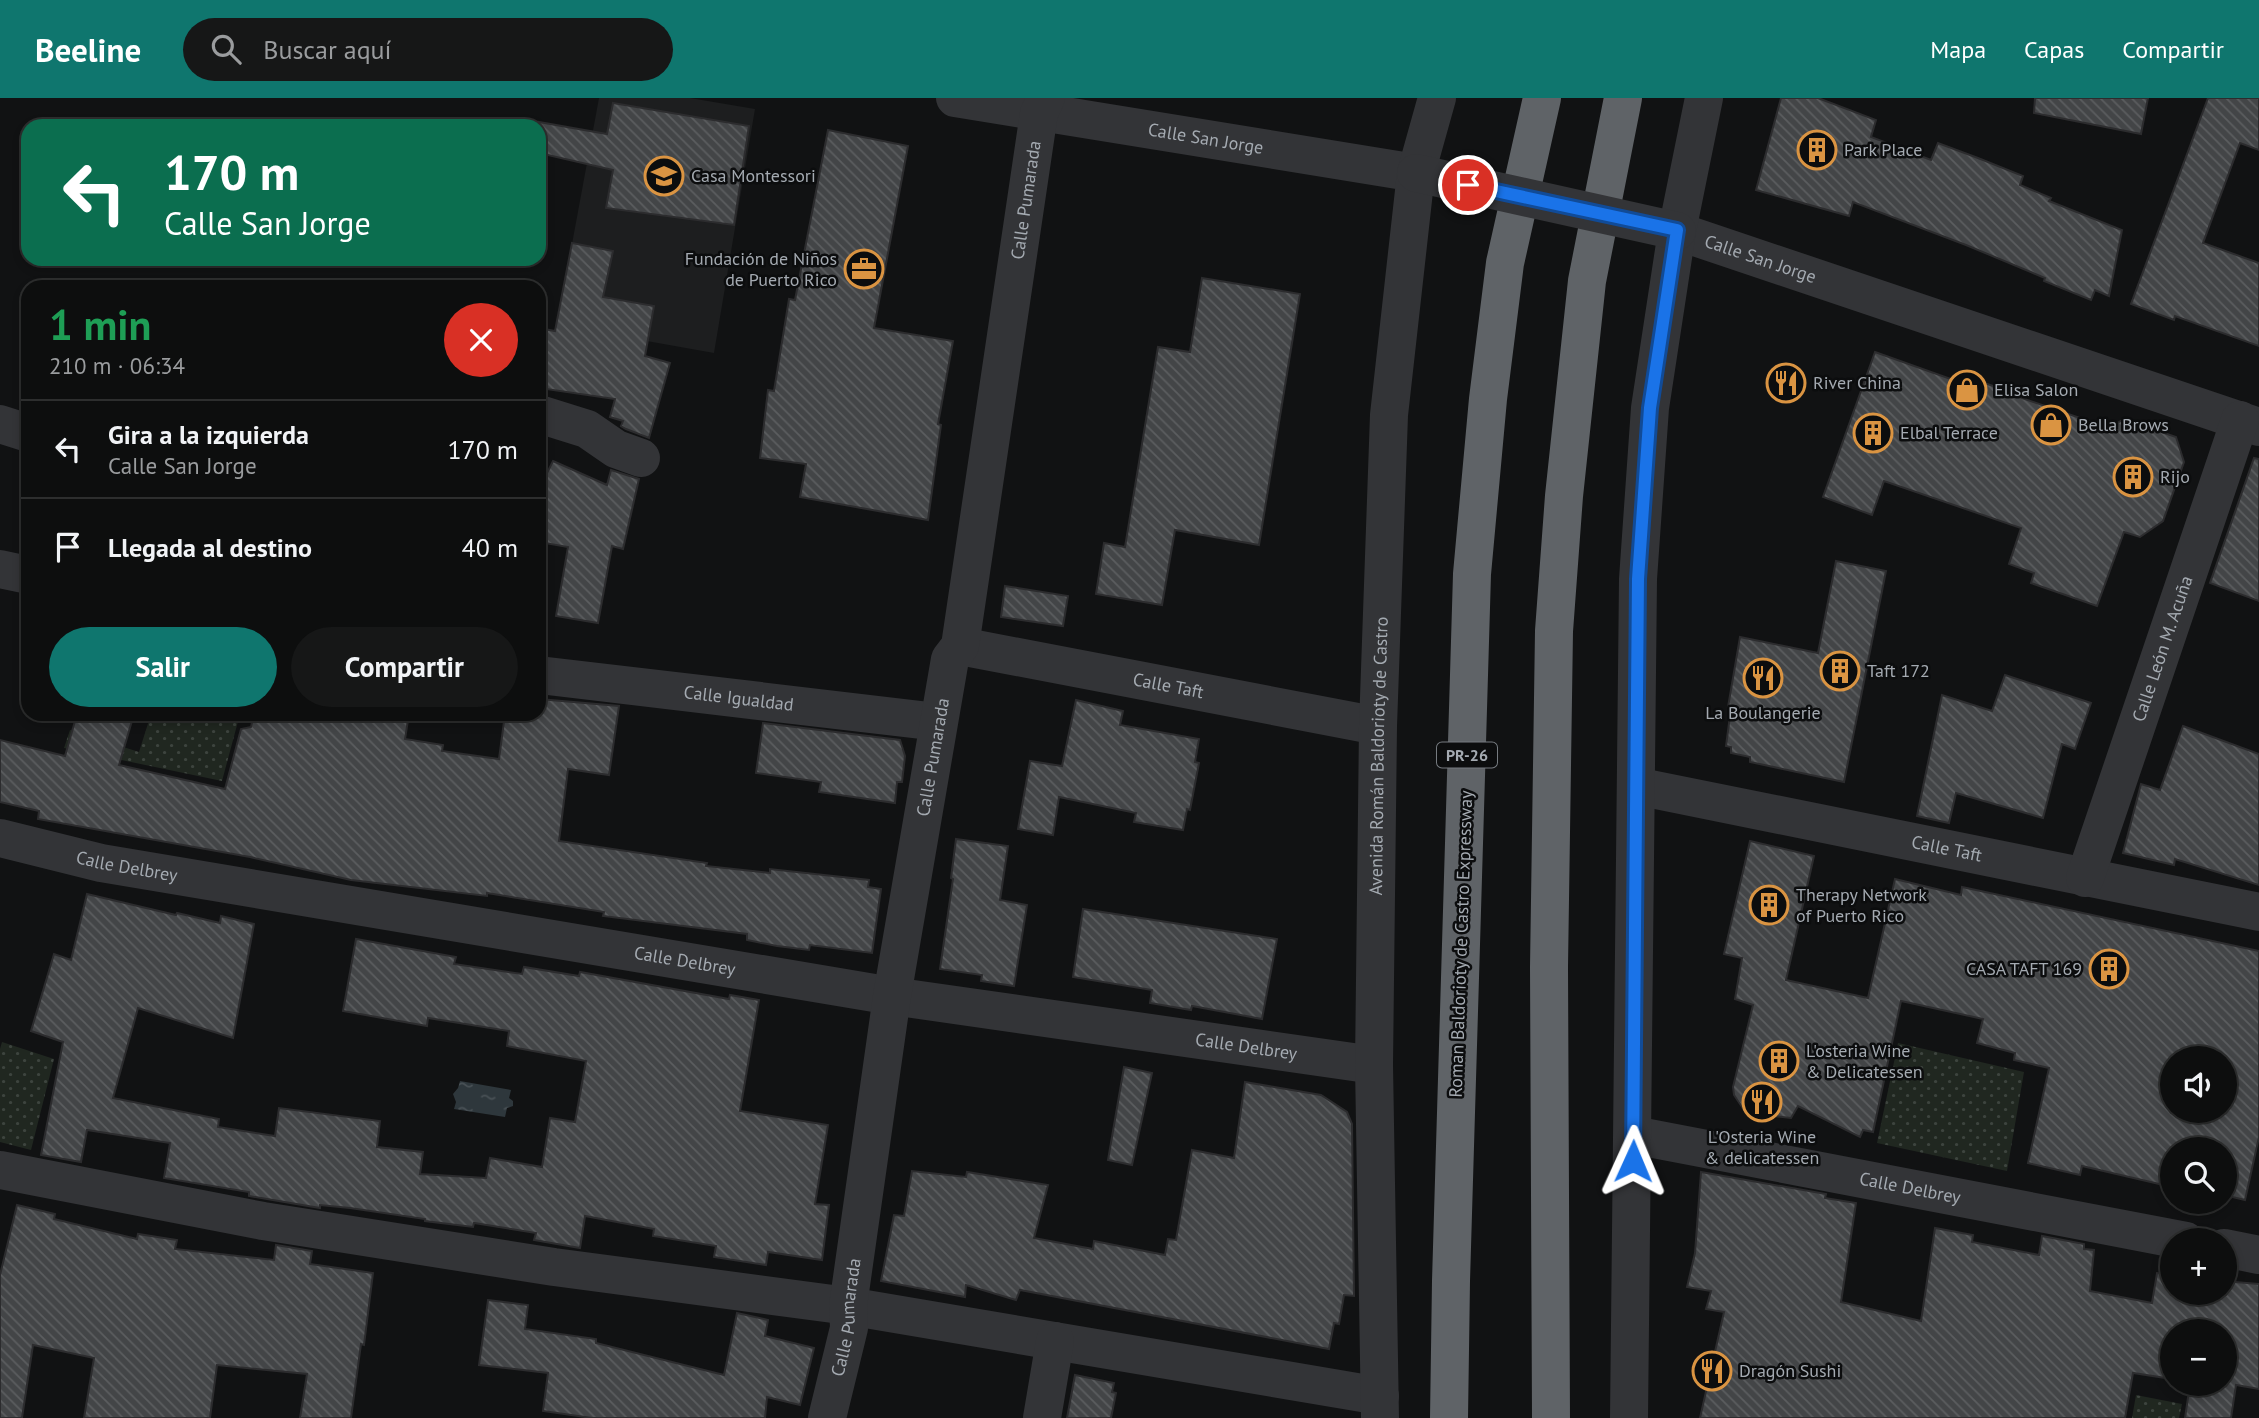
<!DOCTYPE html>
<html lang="es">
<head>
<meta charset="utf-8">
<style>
  body { margin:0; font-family:"PT Sans",sans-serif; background:#161717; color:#f1f3f6; height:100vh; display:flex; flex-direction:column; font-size:26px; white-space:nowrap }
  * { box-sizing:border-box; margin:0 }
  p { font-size:23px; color:#9a9c9e }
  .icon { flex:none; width:38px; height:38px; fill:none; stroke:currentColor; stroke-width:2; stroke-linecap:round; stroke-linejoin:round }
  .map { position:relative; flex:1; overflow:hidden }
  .drawer { position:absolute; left:21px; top:182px; width:525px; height:441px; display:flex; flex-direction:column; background:#0d0e0e; border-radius:21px; box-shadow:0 4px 10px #0003,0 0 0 2px #2d2e2e }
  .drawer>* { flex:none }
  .guide { position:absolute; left:21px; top:21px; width:525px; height:147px; border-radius:21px; box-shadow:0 4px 10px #0003,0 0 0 2px #2d2e2e; background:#0b6e4f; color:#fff; overflow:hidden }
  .fabs { position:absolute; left:2160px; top:948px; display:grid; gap:14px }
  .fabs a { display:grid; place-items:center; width:77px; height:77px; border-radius:50%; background:#0d0e0e; box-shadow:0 4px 10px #0003,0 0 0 2px #2d2e2e; font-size:35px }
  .pin { position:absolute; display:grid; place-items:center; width:60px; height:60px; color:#fff; margin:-30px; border:4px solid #fff; border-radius:50%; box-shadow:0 2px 7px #0007 }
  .me { position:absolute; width:77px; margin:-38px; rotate:1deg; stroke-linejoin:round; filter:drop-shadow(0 0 5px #0008) }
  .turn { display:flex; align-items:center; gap:24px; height:147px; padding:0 28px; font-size:32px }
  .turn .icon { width:91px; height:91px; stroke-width:2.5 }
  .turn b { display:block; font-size:49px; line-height:60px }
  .round { display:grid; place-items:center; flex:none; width:74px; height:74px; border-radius:37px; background:#161717 }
  .overview { display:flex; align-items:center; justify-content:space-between; height:119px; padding:0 28px }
  h1 { font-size:42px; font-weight:700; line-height:52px; color:#1e9e55 }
  .primary-button { display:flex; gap:14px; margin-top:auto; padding:14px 28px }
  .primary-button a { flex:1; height:80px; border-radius:42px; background:#0f766e; color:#fff; font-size:28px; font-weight:700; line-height:80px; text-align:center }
  .primary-button a+a { background:#161717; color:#f1f3f6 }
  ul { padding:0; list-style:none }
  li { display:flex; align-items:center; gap:21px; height:98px; padding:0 28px; border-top:2px solid #2d2e2e }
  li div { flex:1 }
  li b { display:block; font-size:26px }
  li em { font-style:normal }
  header { display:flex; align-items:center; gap:42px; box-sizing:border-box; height:98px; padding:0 35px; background:#0f766e; color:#fff }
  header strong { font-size:33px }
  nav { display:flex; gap:38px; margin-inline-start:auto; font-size:24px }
  .search { width:490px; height:63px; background:#161717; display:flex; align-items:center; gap:18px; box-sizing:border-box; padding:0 24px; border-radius:38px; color:#9a9c9e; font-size:26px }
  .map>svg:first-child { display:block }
  .built { fill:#1d1e1f }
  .grass { fill:url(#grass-dots) }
  .water { fill:url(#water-ripples) }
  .building { fill:url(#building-back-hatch); stroke:#2c2c2e; stroke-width:2; fill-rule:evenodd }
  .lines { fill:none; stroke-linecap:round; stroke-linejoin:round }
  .minor { stroke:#333437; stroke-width:38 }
  .highway { stroke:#5f6367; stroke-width:38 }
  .minor-bridge { stroke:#333437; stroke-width:38 }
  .route-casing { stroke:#114b97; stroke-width:18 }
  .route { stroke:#1a73e8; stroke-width:12 }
  .labels { text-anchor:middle; stroke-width:5; stroke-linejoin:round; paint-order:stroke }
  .shield { fill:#0c0d0e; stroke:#767b80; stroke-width:2 }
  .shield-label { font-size:16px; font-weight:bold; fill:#a4aab1 }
  .street-label { font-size:18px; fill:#a4aab1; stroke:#0c0d0e }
  .poi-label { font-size:18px; fill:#a4aab1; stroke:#0c0d0e; text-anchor:start }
</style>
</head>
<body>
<header>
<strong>Beeline</strong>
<div class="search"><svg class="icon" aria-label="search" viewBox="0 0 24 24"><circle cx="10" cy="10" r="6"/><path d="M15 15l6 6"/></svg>Buscar aquí</div>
<nav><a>Mapa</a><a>Capas</a><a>Compartir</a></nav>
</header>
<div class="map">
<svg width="2259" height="1320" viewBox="0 0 2259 1320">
  <defs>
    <pattern id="grass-dots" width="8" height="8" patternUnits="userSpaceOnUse" patternTransform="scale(1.75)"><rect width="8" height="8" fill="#202720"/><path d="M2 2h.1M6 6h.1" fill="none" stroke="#3d443e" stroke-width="1.8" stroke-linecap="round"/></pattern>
    <pattern id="water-ripples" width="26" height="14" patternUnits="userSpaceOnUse" patternTransform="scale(1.75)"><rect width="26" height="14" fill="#2e373c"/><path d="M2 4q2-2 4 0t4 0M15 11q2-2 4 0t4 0" fill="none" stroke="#495156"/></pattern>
    <pattern id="building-back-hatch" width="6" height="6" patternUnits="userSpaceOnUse" patternTransform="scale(1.75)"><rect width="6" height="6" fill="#434547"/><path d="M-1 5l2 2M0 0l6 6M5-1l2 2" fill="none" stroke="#5b5d5f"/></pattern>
  </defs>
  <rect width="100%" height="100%" fill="#111213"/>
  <path class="built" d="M 599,0 L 690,0 L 755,11 L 714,255 L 557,227 Z"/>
  <path class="grass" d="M 151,616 L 240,616 L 222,683 L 64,650 L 70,632 L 139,654 Z
    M 2,944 L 54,961 L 31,1052 L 0,1044 L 0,951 Z
    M 1898,945 L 2024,974 L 2007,1073 L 1877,1045 Z
    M 2136,1297 L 2182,1306 L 2179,1320 L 2132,1320 Z"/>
  <path class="water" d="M 460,983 L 511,992 L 509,1000 L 513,1003 L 513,1008 L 507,1010 L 505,1019 L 454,1011 L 456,1004 L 453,996 L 458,990 Z"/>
  <path class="building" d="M 1781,0 L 1818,0 L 1876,22 L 1871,39 L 1931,62 L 1938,45 L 1978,60 L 2023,78 L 2020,87 L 2051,100 L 2049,103 L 2122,132 L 2109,198 L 2095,192 L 2091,202 L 2044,183 L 2045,180 L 1966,147 L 1853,104 L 1849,118 L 1756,92 Z
    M 2035,0 L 2148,0 L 2141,36 L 2034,15 Z
    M 2208,0 L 2259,0 L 2259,52 L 2240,45 L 2203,145 L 2259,165 L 2259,248 L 2175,218 L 2174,222 L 2131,206 Z
    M 613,5 L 749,28 L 734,127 L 606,110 L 613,72 L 539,55 L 539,24 L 607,36 Z
    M 828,32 L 908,48 L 874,230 L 953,243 L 938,326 L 941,327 L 928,422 L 800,399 L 806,366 L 760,360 L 768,292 L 774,293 L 789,201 L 795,202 Z
    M 572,145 L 613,153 L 603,199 L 654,208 L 645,258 L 670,265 L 649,340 L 626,331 L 621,328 L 623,323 L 610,319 L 615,301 L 539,290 L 539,230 L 555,233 Z
    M 1202,180 L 1300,196 L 1259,447 L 1175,432 L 1162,507 L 1096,496 L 1104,445 L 1125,449 L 1158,249 L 1190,254 Z
    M 1875,254 L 1959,284 L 1961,277 L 2014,295 L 2013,297 L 2109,330 L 2124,321 L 2176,339 L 2184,364 L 2163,423 L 2140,439 L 2124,434 L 2097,508 L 2031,485 L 2034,475 L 2009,466 L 2021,430 L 1884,383 L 1872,417 L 1823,399 Z
    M 2254,360 L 2259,361 L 2259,503 L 2210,485 Z
    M 553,363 L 607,387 L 611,372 L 639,381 L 623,451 L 612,448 L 598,525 L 556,518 L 568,449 L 539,444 L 539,391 Z
    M 1836,463 L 1886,473 L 1844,684 L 1750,664 L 1750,659 L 1731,655 L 1731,649 L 1726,648 L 1731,610 L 1728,609 L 1740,539 L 1818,555 Z
    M 1005,488 L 1068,498 L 1063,528 L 1001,519 Z
    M 2005,577 L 2091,605 L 2075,651 L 2062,646 L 2043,720 L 1956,695 L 1949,725 L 1917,718 L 1942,597 L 1992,613 Z
    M 539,601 L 619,608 L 609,677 L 568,671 L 559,743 L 707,765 L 706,768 L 770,775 L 770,771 L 869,782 L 868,789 L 881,791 L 872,855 L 810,847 L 809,852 L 777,848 L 747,842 L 747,836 L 603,818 L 604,814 L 487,795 L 487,798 L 351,782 L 250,759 L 38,721 L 39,713 L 0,704 L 0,642 L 65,658 L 77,616 L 134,616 L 119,667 L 225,691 L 241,631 L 251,629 L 254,616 L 409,616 L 405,641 L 443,647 L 442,653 L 499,661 L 505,616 L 539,616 Z
    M 1076,602 L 1123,613 L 1120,627 L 1199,641 L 1195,664 L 1199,665 L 1190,712 L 1187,711 L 1183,732 L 1134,724 L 1136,715 L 1059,699 L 1053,737 L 1018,731 L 1030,663 L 1062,668 Z
    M 763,625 L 900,642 L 905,658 L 902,684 L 897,684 L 895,705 L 819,694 L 821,684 L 756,675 Z
    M 2183,628 L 2259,656 L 2259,787 L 2175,761 L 2174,767 L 2123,755 L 2141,686 L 2160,692 Z
    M 956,741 L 1008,748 L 1000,802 L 1027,807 L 1014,888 L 981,883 L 982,877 L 940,871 L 953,781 L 951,780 Z
    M 1750,743 L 1814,758 L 1786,882 L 1868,900 L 1895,781 L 1961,797 L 1962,789 L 2259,853 L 2259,1039 L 2245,1102 L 2224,1097 L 2224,1052 L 2172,1052 L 2172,1089 L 2082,1068 L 2080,1077 L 2028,1065 L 2049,970 L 2014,962 L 2015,955 L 1977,945 L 1983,921 L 1901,903 L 1873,1034 L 1863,1032 L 1860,1039 L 1798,1008 L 1791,1020 L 1763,1017 L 1744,1012 L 1734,997 L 1733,989 L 1753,907 L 1735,901 L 1742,860 L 1724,856 ZM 2172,961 L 2224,961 L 2224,1013 L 2172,1013 Z
    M 87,796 L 176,817 L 177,815 L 220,825 L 221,818 L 254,826 L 233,940 L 138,910 L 113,1000 L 219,1021 L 218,1029 L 275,1038 L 279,1010 L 380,1023 L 377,1049 L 423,1054 L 420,1076 L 486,1080 L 490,1060 L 542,1069 L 550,1020 L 575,1024 L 586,963 L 507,948 L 509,933 L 428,920 L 427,928 L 343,913 L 356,841 L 456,859 L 454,866 L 522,876 L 524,869 L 579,878 L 580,874 L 729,901 L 730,897 L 759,902 L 740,1013 L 828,1027 L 815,1106 L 829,1107 L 822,1162 L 768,1154 L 766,1167 L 714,1159 L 716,1148 L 653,1138 L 654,1131 L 585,1118 L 580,1150 L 534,1142 L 536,1135 L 474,1125 L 473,1129 L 425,1123 L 425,1121 L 350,1110 L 320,1107 L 320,1110 L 267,1101 L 249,1098 L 249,1094 L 164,1080 L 170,1045 L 87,1032 L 81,1064 L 41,1057 L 63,944 L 31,933 L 54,856 L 71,862 Z
    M 1083,811 L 1277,841 L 1262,921 L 1192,908 L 1191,912 L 1150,905 L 1152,892 L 1073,879 Z
    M 1124,969 L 1152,975 L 1132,1067 L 1108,1062 Z
    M 1245,984 L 1321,997 L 1347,1014 L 1352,1026 L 1354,1198 L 1344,1197 L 1339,1226 L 1334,1225 L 1329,1251 L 1020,1192 L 1016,1202 L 966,1187 L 965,1199 L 881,1183 L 894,1117 L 904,1118 L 912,1073 L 966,1079 L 967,1074 L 1048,1087 L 1034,1140 L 1093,1151 L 1094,1143 L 1165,1157 L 1168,1141 L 1176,1142 L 1192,1052 L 1234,1060 Z
    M 1701,1074 L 1826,1096 L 1825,1100 L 1856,1105 L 1841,1204 L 1921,1223 L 1935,1130 L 1973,1137 L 1972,1144 L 2039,1157 L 2042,1138 L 2084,1146 L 2084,1151 L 2094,1152 L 2090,1193 L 2152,1205 L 2157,1175 L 2172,1177 L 2172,1195 L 2224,1195 L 2224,1183 L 2259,1186 L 2259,1291 L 2236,1287 L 2231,1320 L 2185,1320 L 2190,1286 L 2224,1286 L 2224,1234 L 2172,1234 L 2172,1281 L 2133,1275 L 2125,1320 L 1700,1320 L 1724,1214 L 1706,1211 L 1711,1193 L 1687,1189 L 1695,1155 Z
    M 17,1107 L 55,1116 L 54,1121 L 137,1141 L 138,1136 L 177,1142 L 175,1151 L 274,1162 L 276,1147 L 312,1153 L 310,1166 L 373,1175 L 364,1247 L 361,1246 L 351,1320 L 300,1320 L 307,1276 L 217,1267 L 210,1320 L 84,1320 L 94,1260 L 33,1247 L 22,1320 L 0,1320 L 0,1177 Z
    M 488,1202 L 528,1207 L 525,1231 L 596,1241 L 596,1245 L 724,1277 L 737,1215 L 768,1222 L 765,1238 L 814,1250 L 800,1307 L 767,1299 L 765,1320 L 592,1320 L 543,1313 L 548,1275 L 479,1267 Z
    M 1075,1277 L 1114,1285 L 1112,1294 L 1116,1295 L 1111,1320 L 1067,1320 Z"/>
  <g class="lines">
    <g class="minor">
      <path id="s1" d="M 955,0 L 1416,75"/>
      <path id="s2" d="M 1677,133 L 2259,329"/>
      <path d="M 539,316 L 587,331 L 616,351 L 641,360"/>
      <path d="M 0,326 L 28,335"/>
      <path d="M 0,471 L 28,477"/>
      <path id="s3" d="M 960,548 L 1378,628"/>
      <path id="s4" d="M 539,577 L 938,624"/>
      <path id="s5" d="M 1636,688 L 2259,814"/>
      <path id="s6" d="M 0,740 L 101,765 L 892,898 L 1374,967"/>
      <path id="s7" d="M 2085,780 L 2240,322"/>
      <path id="s8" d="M 1633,1037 L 2186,1143"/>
      <path d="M 0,1072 L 263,1123 L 554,1169 L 848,1208 L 1380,1298"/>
      <path d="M 2224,1150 L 2259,1157"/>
      <path id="s9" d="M 827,1320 L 849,1230 L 848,1208 L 892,898 L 950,561 L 960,548 L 1039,15 L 1046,0"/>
      <path d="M 1042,1320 L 1055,1243"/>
      <path id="s10" d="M 1380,1320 L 1374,967 L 1378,628 L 1389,317 L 1416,75 L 1437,0"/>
      <path d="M 1629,1320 L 1638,481 L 1650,310 L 1677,133 L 1704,0"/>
    </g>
    <path class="highway" d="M 1449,1320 L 1451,1183 L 1472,476 L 1488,301 L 1505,165 L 1542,0
      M 1551,1320 L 1549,869 L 1554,533 L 1564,398 L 1587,183 L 1623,0"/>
    <path class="minor-bridge" d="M 1416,75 L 1677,133"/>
  </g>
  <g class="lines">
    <defs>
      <path id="route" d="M 1468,87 L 1677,132 L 1650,310 L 1638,481 L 1633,1063"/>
    </defs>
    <use href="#route" class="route-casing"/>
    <use href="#route" class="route"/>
  </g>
  <defs>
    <symbol id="building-ring" viewBox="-11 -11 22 22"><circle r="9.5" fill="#0c0d0e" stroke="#da9442" stroke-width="1.5"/><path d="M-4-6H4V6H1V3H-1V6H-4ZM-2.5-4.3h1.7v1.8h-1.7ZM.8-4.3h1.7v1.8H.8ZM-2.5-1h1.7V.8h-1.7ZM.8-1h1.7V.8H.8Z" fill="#da9442"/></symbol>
    <symbol id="school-ring" viewBox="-11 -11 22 22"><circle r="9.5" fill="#0c0d0e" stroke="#da9442" stroke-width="1.5"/><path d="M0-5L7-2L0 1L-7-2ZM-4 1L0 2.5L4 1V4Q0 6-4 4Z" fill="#da9442"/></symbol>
    <symbol id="office-ring" viewBox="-11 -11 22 22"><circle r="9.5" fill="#0c0d0e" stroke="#da9442" stroke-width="1.5"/><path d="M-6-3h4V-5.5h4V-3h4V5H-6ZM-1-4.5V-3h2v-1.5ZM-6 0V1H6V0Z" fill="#da9442"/></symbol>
    <symbol id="restaurant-ring" viewBox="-11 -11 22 22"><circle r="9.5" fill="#0c0d0e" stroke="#da9442" stroke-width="1.5"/><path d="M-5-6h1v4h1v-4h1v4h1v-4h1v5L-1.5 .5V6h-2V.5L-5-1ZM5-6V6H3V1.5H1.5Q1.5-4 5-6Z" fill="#da9442"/></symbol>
    <symbol id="shop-ring" viewBox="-11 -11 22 22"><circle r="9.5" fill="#0c0d0e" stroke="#da9442" stroke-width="1.5"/><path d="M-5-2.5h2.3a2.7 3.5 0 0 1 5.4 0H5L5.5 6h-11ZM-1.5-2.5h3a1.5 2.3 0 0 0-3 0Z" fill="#da9442"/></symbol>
  </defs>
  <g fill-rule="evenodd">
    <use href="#building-ring" x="1795" y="30" width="44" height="44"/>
    <use href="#school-ring" x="642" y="56" width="44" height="44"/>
    <use href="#office-ring" x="842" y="149" width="44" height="44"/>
    <use href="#restaurant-ring" x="1764" y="263" width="44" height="44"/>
    <use href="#shop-ring" x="1945" y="270" width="44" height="44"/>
    <use href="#shop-ring" x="2029" y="305" width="44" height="44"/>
    <use href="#building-ring" x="1851" y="313" width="44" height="44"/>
    <use href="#building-ring" x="2111" y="357" width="44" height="44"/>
    <use href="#building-ring" x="1818" y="551" width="44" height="44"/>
    <use href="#restaurant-ring" x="1741" y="558" width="44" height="44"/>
    <use href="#building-ring" x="1747" y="785" width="44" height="44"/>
    <use href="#building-ring" x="2087" y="849" width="44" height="44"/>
    <use href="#building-ring" x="1757" y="941" width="44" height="44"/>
    <use href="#restaurant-ring" x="1740" y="982" width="44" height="44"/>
    <use href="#restaurant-ring" x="1690" y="1251" width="44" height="44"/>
  </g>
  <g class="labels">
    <rect class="shield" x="1437" y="644.5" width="60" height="25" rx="5"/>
    <g class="shield-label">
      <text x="1467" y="663">PR-26</text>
    </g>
    <g class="street-label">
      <text dy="6" stroke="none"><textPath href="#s1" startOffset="254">Calle San Jorge</textPath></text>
      <text dy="6" stroke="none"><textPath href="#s9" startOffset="1237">Calle Pumarada</textPath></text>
      <text dy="6" stroke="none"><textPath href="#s2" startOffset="88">Calle San Jorge</textPath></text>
      <text dy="6" stroke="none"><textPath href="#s7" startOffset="242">Calle León M. Acuña</textPath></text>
      <text dy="6" stroke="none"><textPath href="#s3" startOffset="212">Calle Taft</textPath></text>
      <text dy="6" stroke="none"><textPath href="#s4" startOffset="201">Calle Igualdad</textPath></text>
      <text dy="6" stroke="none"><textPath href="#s9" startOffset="670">Calle Pumarada</textPath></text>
      <text dy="6" stroke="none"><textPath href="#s10" startOffset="662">Avenida Román Baldorioty de Castro</textPath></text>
      <text dy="6" stroke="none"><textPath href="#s5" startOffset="317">Calle Taft</textPath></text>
      <text dy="6" stroke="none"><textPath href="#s6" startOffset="130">Calle Delbrey</textPath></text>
      <text transform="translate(1461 846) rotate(-88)" y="6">Roman Baldorioty de Castro Expressway</text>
      <text dy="6" stroke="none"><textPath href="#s6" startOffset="696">Calle Delbrey</textPath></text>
      <text dy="6" stroke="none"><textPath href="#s6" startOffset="1264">Calle Delbrey</textPath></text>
      <text dy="6" stroke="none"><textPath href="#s8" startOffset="282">Calle Delbrey</textPath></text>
      <text dy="6" stroke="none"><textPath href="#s9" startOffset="103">Calle Pumarada</textPath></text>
    </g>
    <g class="poi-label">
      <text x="1844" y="58">Park Place</text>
      <text x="691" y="84">Casa Montessori</text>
      <text x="837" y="167" text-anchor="end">Fundación de Niños<tspan x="837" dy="21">de Puerto Rico</tspan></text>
      <text x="1813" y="291">River China</text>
      <text x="1994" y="298">Elisa Salon</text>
      <text x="2078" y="333">Bella Brows</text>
      <text x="1900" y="341">Elbal Terrace</text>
      <text x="2160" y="385">Rijo</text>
      <text x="1867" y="579">Taft 172</text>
      <text x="1763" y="621" text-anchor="middle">La Boulangerie</text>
      <text x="1796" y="803">Therapy Network<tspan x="1796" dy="21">of Puerto Rico</tspan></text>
      <text x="2082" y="877" text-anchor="end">CASA TAFT 169</text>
      <text x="1806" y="959">L'osteria Wine<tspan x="1806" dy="21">&amp; Delicatessen</tspan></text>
      <text x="1762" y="1045" text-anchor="middle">L'Osteria Wine<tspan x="1762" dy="21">&amp; delicatessen</tspan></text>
      <text x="1739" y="1279">Dragón Sushi</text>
    </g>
  </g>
</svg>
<div class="fabs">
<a><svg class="icon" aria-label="sound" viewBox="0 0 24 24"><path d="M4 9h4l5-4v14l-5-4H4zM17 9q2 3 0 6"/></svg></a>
<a><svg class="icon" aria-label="search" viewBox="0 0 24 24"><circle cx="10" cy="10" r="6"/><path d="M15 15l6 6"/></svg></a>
<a>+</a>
<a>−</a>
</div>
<div class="pin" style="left:1468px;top:87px;background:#d93025"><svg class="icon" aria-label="arrive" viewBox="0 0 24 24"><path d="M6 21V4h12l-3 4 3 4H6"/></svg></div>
<svg class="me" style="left:1633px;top:1063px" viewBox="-20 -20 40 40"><path d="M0-17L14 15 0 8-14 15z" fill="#1a73e8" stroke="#fff" stroke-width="4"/></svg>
<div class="guide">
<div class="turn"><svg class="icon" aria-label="left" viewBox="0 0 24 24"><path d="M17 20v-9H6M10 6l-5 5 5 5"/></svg><div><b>170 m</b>Calle San Jorge</div></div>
</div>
<section class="drawer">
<div class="overview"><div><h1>1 min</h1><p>210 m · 06:34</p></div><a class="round" style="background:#d93025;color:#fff"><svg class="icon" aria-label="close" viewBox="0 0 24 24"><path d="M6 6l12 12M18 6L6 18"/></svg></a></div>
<ul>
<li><svg class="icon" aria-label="left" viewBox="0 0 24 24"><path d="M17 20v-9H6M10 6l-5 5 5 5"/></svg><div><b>Gira a la izquierda</b><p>Calle San Jorge</p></div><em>170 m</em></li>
<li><svg class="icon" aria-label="arrive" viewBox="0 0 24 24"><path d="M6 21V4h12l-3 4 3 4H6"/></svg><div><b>Llegada al destino</b></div><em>40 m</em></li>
</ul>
<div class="primary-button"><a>Salir</a><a>Compartir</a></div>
</section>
</div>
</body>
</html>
